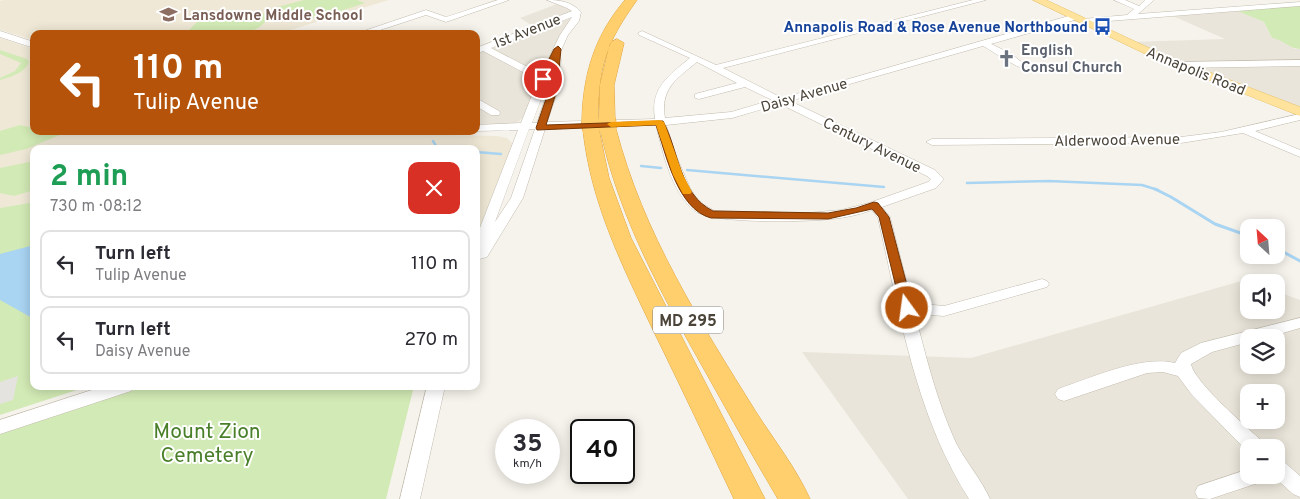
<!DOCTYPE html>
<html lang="en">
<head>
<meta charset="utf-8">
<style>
  body { margin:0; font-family:Overpass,sans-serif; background:#f7f7f7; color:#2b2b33; height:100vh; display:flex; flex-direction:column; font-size:19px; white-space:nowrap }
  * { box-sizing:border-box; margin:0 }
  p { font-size:16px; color:#7c7c81 }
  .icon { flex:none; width:28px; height:28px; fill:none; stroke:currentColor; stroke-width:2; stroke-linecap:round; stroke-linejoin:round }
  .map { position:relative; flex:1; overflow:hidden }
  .side { position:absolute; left:30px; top:145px; width:450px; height:245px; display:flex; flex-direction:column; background:#fff; border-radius:10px; box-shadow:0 2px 12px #0003 }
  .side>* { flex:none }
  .top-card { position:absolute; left:30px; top:30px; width:450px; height:105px; border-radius:10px; box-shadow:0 2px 12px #0003; background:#b45309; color:#fff; overflow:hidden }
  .needle { width:32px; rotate:334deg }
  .tools { position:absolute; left:1240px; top:219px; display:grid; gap:10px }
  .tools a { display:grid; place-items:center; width:45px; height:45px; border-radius:10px; background:#fff; box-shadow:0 2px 12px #0003; font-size:25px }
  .speed { position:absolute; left:495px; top:419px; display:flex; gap:10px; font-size:25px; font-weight:700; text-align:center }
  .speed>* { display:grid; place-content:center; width:65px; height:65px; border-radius:50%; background:#fff; box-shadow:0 2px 12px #0003; line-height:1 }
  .speed small { font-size:12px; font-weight:400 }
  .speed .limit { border:2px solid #111; border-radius:8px; background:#fff; color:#111 }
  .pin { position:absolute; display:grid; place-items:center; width:42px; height:42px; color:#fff; margin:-21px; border:2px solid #fff; border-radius:50%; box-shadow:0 1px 5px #0007 }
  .me { position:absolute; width:55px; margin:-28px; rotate:346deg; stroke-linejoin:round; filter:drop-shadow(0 0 4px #0008) }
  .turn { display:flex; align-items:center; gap:18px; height:105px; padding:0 20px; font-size:22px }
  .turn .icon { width:65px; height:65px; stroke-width:2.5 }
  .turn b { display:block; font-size:35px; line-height:42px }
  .round { display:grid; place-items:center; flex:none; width:52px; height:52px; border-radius:10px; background:#f7f7f7 }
  .headline { display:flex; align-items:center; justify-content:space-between; height:85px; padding:0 20px }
  h1 { font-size:30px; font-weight:700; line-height:38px; color:#1e9e55 }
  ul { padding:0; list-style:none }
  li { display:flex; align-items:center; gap:15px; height:68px; margin:0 10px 8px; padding:0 10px; border:2px solid #e1e1e2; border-radius:10px }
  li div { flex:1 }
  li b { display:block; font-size:19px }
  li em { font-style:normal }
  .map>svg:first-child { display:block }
  .residential { fill:#eae5da; fill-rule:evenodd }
  .education { fill:#efe8d6 }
  .green { fill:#d2eab5 }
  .parking { fill:#e5e3e0 }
  .water { fill:#a9d4f2 }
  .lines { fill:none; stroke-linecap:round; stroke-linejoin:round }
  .stream-far1 { stroke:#a9d4f2; stroke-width:2.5 }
  .stream { stroke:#a9d4f2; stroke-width:3 }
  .minor-casing { stroke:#c2bbae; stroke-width:1 }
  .major-casing { stroke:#e6c16a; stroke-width:1 }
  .highway-casing { stroke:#e0a43c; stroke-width:1 }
  .minor { fill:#fff; fill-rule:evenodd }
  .major { fill:#ffe39c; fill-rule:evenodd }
  .highway { fill:#ffcf6e; fill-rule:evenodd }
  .highway-bridge-casing { stroke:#e0a43c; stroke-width:18; stroke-linecap:butt }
  .highway-bridge { stroke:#ffcf6e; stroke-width:17 }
  .route { fill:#b45309; stroke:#753606 }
  .slow { fill:#f59e0b }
  .labels { text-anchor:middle; stroke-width:4; stroke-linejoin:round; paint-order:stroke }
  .far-education-label { font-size:15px; font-weight:bold; fill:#785e54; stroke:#fff; text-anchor:start }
  .far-transit-label { font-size:15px; font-weight:bold; fill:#164399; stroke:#fff; text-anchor:end }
  .far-street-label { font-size:15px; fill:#4b4439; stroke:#fff }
  .far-worship-label { font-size:15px; font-weight:bold; fill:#5b616d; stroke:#fff; text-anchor:start }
  .shield { fill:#fff; stroke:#817c74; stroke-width:1 }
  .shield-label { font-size:16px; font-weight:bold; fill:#4b4439 }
  .near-park-label { font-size:21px; fill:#4a7f2a; stroke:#fff }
</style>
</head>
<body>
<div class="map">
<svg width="1300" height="499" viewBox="0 0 1300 499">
  <rect width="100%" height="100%" fill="#f6f3ec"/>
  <path class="residential" d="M 557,4 L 570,9 L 572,12 L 570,21 L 545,63 L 524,117 L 518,122 L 512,124 L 476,125 L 476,47 L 533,26 L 520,18 Z
    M 1235,10 L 1264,22 L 1272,38 L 1278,39 L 1295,49 L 1300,49 L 1300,111 L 1131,42 L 1225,39 L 1173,16 Z
    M 1245,280 L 1252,282 L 1249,282 L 1249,310 L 1276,310 L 1276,291 L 1300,300 L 1300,499 L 908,499 L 802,352 L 971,358 ZM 1249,338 L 1276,338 L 1276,365 L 1249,365 ZM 1249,392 L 1276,392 L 1276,420 L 1249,420 ZM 1249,448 L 1276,448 L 1276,475 L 1249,475 Z"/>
  <path class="education" d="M 4,0 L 389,0 L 277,34 L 34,34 L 34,40 L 0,30 L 0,1 Z
    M 0,38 L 34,49 L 34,131 L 389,131 L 446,135 L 497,136 L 507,138 L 514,145 L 476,237 L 476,149 L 34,149 L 34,202 L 0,208 Z"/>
  <path class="green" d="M 304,0 L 357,0 L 365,3 L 319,18 L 311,18 L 277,7 Z
    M 1300,6 L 1300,49 C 1289,49 1283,39 1272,38 L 1264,22 L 1235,10 Z
    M 269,13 C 264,42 206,34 185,34 L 201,18 L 206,17 Z
    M 0,50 L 27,59 L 29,62 C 25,73 10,77 0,80 L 0,78 L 15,71 L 21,63 L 0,54 Z
    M 20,125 L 34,128 L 34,131 L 62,134 L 26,149 L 0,155 L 0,131 Z
    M 34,161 L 34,190 L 14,196 L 0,193 L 0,168 Z
    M 34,202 L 34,386 L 89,386 L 0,415 L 0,208 Z
    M 146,386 L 414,386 L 386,499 L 0,499 L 0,434 Z"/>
  <path class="parking" d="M 18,376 L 13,400 L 0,404 L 0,382 Z"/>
  <path class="water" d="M 34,245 L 34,319 L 0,300 L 0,254 Z"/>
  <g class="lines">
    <path class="stream-far1" d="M 433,141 L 436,146 L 442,149
      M 476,152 L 501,154
      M 641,166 L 661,168
      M 687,170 L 884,187
      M 967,183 L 1049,181 L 1142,185 L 1158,190"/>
    <path class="stream" d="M 1155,189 L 1171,197 L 1215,224 L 1249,236
      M 1276,248 L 1300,261"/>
    <defs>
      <path id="minor" d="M 498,0 L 509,0 L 446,22 L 426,15 L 368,34 L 355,34 L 426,10 L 446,17 Z
        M 547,0 C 561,0 572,2 581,12 L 579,21 L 568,35 L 558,57 L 561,59 L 558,90 L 547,122 L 655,119 C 650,88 668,76 690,58 L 639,35 L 638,33 L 642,31 L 716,65 L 973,0 L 986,0 L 723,68 L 782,98 L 1072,15 L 1078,15 L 1078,19 L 991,44 L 1010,53 L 1024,64 L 1024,68 C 1018,69 991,50 983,46 L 790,101 L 935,170 L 944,179 L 936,188 L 882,207 L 890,217 L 912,303 L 944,306 L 1042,279 L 1047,281 L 1049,284 L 1047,287 L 944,316 L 915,314 C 926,357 937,402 956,443 C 966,462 981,479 990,499 L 969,499 C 915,414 900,314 878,218 L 872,210 C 858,215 845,218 831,219 C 807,222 711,224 695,211 C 671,192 663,153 656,125 L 545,129 L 523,198 L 487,257 L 476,260 L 476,238 L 518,130 L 476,131 L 476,125 L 521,123 L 538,80 L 483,51 L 476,54 L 476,48 L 572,11 L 567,8 ZM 572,17 L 560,35 L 541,74 L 491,48 ZM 697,62 L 737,83 L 695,94 L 695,98 L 699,99 L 745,87 L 772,100 L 731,112 L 665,118 C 660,89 676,79 697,62 ZM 551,73 L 548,90 L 537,123 L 532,123 ZM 780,104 L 927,176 L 931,179 L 928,182 L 869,203 L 841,210 L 807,213 L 715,211 L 699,202 L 690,188 L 677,158 L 666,125 L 732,118 ZM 529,129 L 535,129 L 511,198 L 495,222 Z
        M 1114,0 L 1125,0 L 1139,6 L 1145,0 L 1154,0 L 1138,14 L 1300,2 L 1300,6 L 1083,23 L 1079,21 L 1083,19 L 1127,15 L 1134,9 Z
        M 0,31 L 34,42 L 34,48 L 0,37 Z
        M 1300,60 L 1300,66 L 1179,68 L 1174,65 L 1179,62 Z
        M 476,98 L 499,111 L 500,113 L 499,115 L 491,115 L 476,106 Z
        M 1300,114 L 1300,120 L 1255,131 L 1300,150 L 1300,157 L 1243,133 L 1181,143 L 932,145 L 926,142 L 932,139 L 1181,137 L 1221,132 Z
        M 1300,318 L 1300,328 L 1266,338 L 1249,338 L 1249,342 L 1212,352 L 1191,364 C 1194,382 1247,427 1263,442 L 1265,448 L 1249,448 L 1249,453 L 1192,395 L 1178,376 L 1163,372 L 1147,373 L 1064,401 L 1058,399 L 1055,394 L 1058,389 C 1091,378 1141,355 1175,363 L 1181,353 L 1201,343 Z
        M 104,386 L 133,386 L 131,391 L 0,434 L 0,420 Z
        M 427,386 L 445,386 L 420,499 L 400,499 Z
        M 1276,459 L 1283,461 L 1300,476 L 1300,497 L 1293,494 L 1272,475 L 1276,475 Z
        M 1249,469 L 1249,475 L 1267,475 L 1264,481 L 1210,499 L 1198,498 L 1195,492 L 1198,486 Z"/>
      <path id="major" d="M 1033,0 L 1046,0 L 1162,54 L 1300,107 L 1300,116 L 1154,58 Z"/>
      <path id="highway" d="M 625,0 L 637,0 C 606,43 598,67 598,120 L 596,123 L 584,123 L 582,120 C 583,74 595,35 625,0 Z
        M 617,39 L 624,43 L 614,85 L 615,119 L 613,122 L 601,122 L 599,119 L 600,85 L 610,43 Z
        M 608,124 L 614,125 L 616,129 C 643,233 700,322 756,412 C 774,440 796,468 810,499 L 778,499 C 753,457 729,414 705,371 C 661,293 619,217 600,129 L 602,125 Z
        M 591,125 L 597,126 L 599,130 L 609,178 L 631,238 L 765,499 L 734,499 C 708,444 682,389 655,334 C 623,267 591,204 583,130 L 585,126 Z"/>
    </defs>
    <use href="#minor" class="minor-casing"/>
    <use href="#major" class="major-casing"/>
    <use href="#highway" class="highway-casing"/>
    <use href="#minor" class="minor"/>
    <use href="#major" class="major"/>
    <use href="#highway" class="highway"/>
    <defs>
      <path id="highway-bridge" d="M 607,119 L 608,129
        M 590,120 L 591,130"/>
    </defs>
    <use href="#highway-bridge" class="highway-bridge-casing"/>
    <use href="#highway-bridge" class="highway-bridge"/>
  </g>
  <path class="route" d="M 558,46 L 561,49 L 557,90 L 546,125 L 663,121 C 679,151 679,194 713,211 L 828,213 L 856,208 L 874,202 L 878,203 L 889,217 L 913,308 L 911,311 L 907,312 L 901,308 L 879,217 L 872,209 L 828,219 L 711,218 C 677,209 666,154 656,125 L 537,130 L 536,128 L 549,90 L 552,69 L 546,81 L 539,79 L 554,49 Z"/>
  <path class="slow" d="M 660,120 L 664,122 L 683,175 L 692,192 L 690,194 L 683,194 L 673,175 L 656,125 L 611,127 L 607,124 L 611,122 Z"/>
  <defs>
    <symbol id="school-bare" viewBox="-9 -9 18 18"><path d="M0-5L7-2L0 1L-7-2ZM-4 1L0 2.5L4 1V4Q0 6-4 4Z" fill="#8d6e63" stroke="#fff" stroke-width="2.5" paint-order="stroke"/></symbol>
    <symbol id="bus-bare" viewBox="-9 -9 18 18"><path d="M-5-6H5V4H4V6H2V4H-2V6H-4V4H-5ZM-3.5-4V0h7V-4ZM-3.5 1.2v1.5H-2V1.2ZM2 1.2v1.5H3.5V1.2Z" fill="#1a4fb4" stroke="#fff" stroke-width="2.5" paint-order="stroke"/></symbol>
    <symbol id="church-bare" viewBox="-9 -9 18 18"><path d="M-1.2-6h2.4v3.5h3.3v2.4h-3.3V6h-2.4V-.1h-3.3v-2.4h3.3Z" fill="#6b7280" stroke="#fff" stroke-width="2.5" paint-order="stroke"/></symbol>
  </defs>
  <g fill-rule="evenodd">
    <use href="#school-bare" x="156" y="2" width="25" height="25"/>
    <use href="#bus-bare" x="1090" y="14" width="25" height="25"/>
    <use href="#church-bare" x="994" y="46" width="25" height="25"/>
  </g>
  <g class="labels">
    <g class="far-education-label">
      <text x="183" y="20">Lansdowne Middle School</text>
    </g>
    <g class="far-transit-label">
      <text x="1088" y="32">Annapolis Road &amp; Rose Avenue Northbound</text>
    </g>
    <g class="far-street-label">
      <text transform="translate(527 31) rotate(-21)" y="5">1st Avenue</text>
      <text transform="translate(1196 71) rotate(22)" y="5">Annapolis Road</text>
      <text transform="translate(804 95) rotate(-16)" y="5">Daisy Avenue</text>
      <text transform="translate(1117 140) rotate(-1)" y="5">Alderwood Avenue</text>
      <text transform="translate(872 145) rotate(26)" y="5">Century Avenue</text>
    </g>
    <g class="far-worship-label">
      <text x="1021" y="55">English<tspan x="1021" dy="17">Consul Church</tspan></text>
    </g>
    <rect class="shield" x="653" y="306.5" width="70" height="27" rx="4"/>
    <g class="shield-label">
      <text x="688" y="326">MD 295</text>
    </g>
    <g class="near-park-label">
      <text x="207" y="438">Mount Zion<tspan x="207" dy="24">Cemetery</tspan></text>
    </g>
  </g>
</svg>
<div class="tools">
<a><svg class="needle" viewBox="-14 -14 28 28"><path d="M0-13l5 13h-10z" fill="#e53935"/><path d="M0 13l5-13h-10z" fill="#7c7c81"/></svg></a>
<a><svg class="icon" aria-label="sound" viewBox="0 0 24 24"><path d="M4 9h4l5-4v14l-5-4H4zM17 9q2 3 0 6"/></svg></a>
<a><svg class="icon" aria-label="layers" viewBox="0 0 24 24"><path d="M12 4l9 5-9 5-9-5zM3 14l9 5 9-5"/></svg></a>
<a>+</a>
<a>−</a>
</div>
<div class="speed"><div>35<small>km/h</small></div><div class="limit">40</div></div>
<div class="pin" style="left:543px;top:79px;background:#d93025"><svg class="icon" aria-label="arrive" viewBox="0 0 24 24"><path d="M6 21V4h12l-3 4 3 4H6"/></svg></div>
<svg class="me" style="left:907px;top:308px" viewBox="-20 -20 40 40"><circle r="17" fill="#b45309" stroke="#fff" stroke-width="3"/><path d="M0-11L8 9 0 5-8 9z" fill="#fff"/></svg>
<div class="top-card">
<div class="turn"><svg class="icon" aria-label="left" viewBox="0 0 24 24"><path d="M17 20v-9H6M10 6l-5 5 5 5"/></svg><div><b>110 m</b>Tulip Avenue</div></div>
</div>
<section class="side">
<div class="headline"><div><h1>2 min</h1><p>730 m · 08:12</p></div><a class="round" style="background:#d93025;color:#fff"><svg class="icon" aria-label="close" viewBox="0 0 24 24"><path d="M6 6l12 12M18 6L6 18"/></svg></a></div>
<ul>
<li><svg class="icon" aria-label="left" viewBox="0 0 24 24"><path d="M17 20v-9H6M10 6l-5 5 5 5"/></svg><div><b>Turn left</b><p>Tulip Avenue</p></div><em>110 m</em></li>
<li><svg class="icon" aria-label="left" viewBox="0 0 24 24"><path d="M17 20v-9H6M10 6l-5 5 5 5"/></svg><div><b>Turn left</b><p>Daisy Avenue</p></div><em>270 m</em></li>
</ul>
</section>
</div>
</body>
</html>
